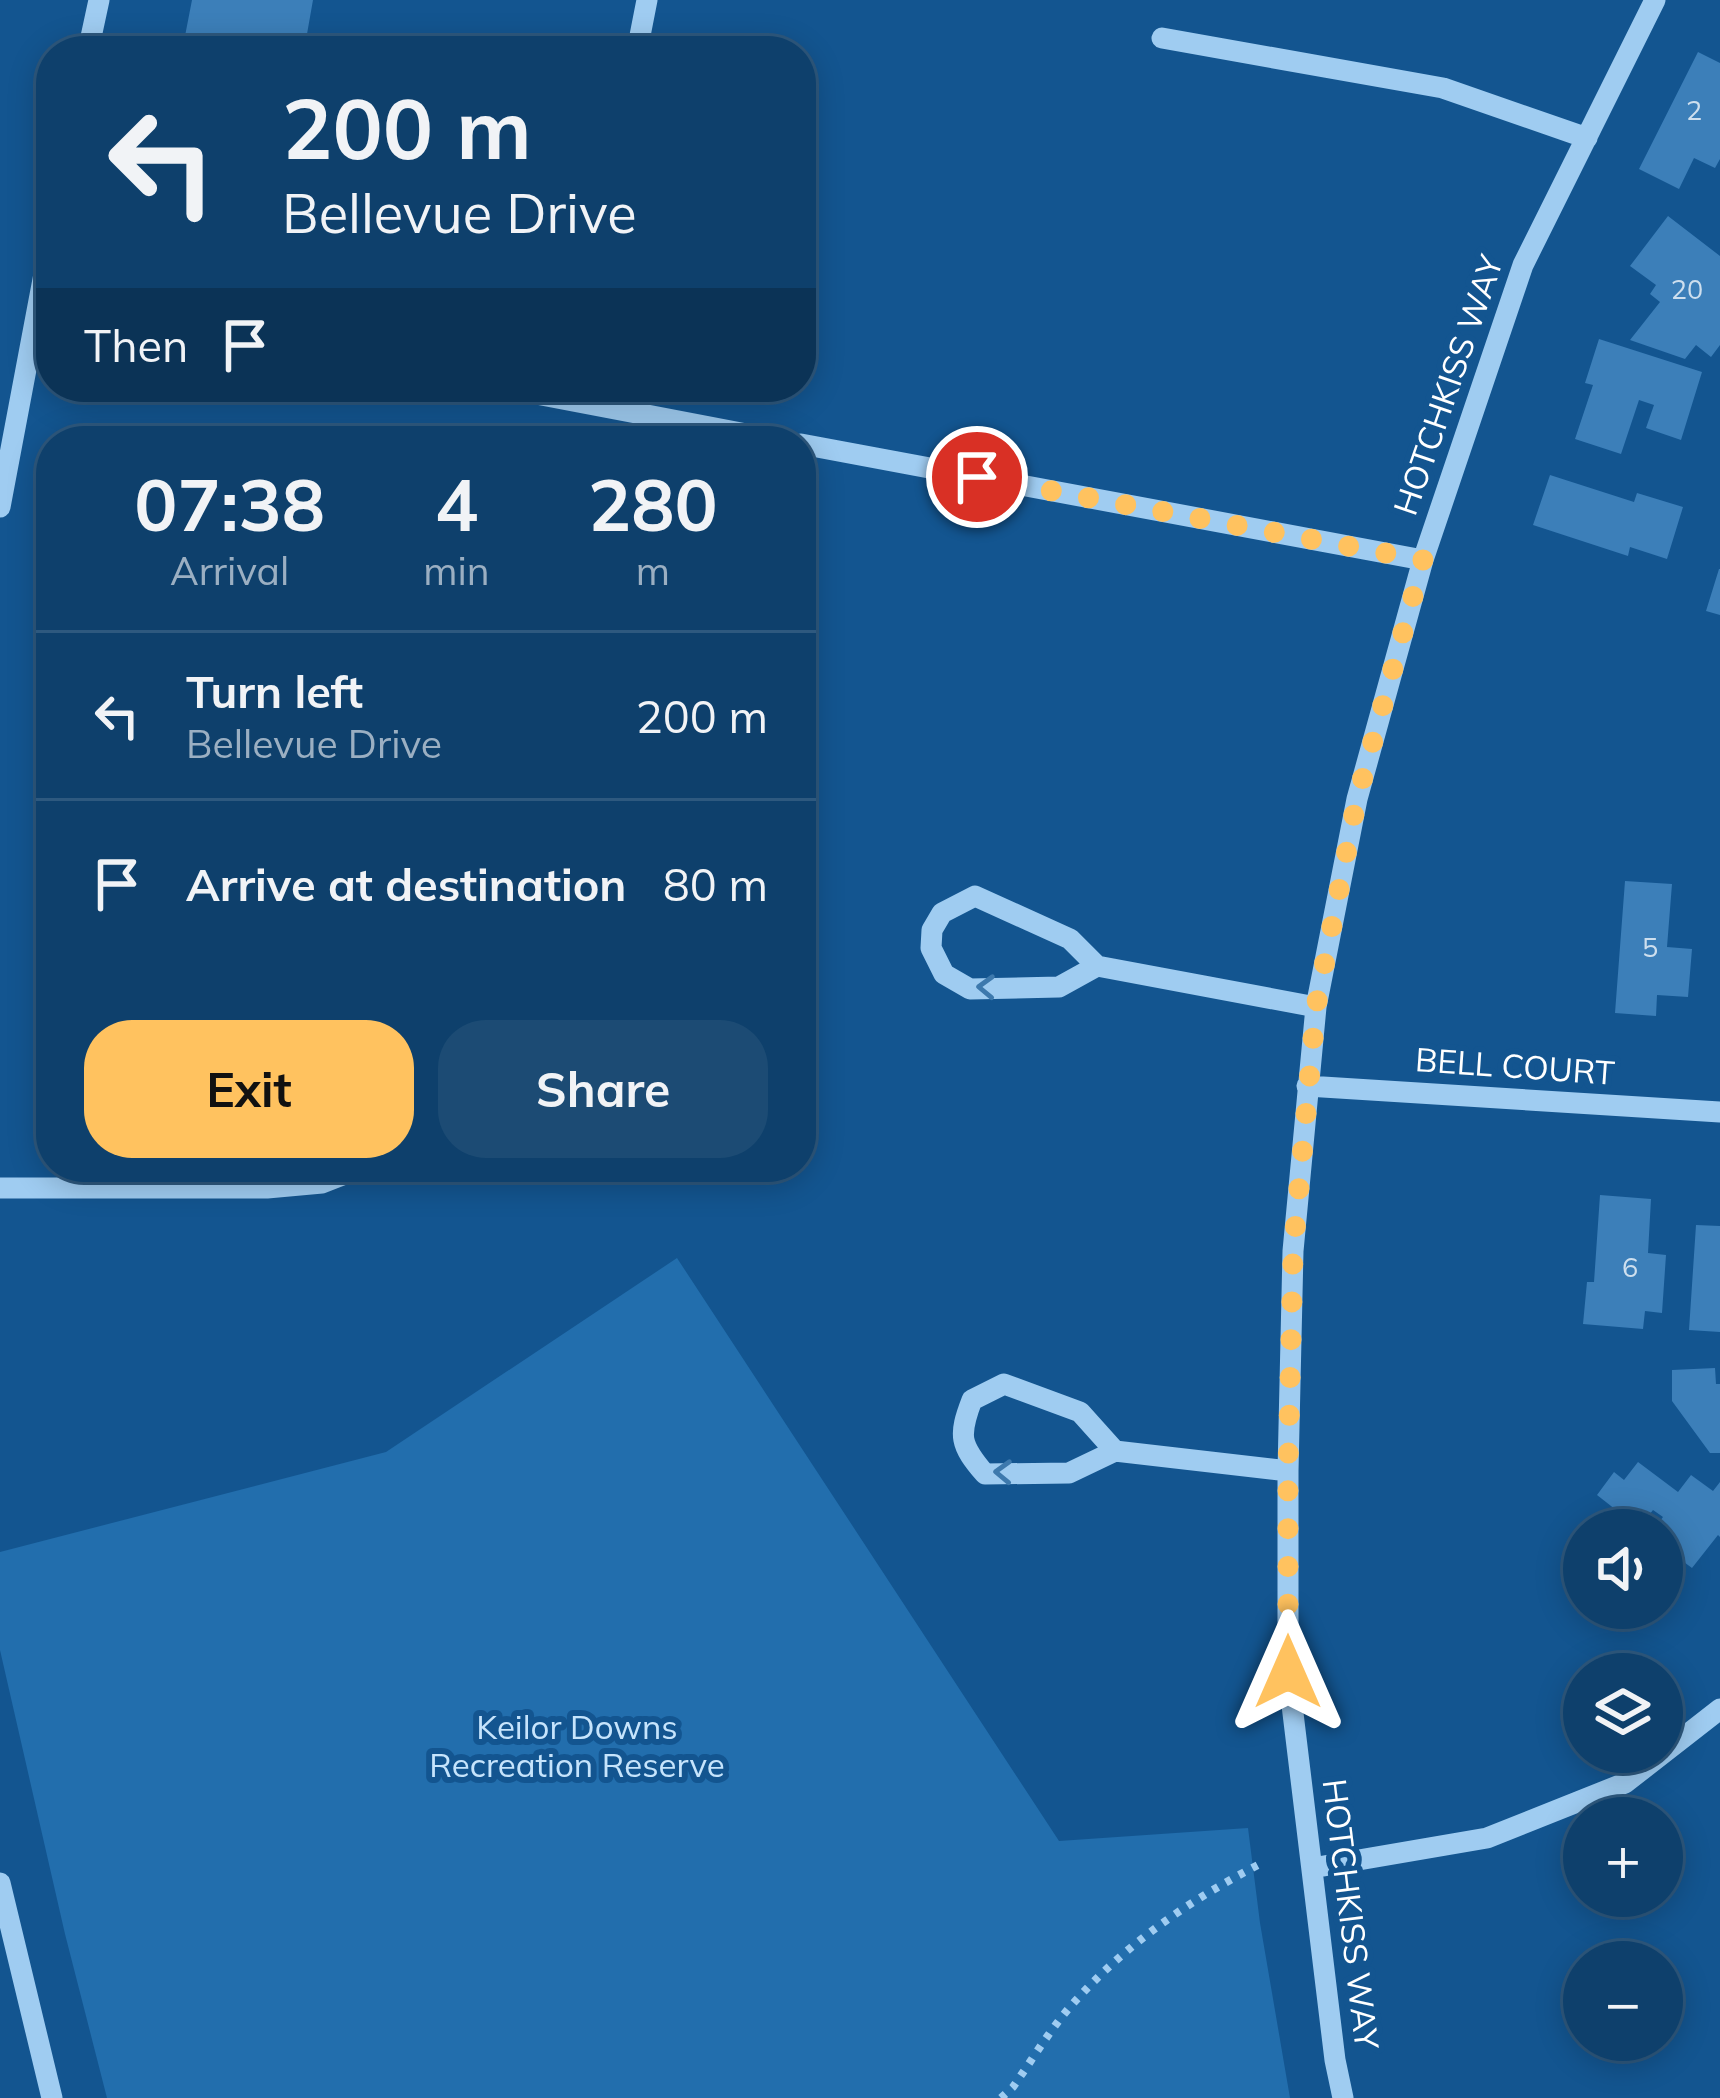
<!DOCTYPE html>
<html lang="en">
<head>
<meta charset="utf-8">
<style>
  body { margin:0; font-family:Mulish,sans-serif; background:#1c4b74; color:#f1f3f6; height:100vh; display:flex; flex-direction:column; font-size:45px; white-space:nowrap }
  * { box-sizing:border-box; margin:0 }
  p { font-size:39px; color:#9bafc2 }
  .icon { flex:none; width:66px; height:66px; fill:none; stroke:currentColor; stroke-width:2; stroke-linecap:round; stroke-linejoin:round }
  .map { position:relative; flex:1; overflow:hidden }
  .drawer { position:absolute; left:36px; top:426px; width:780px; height:756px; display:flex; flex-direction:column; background:#0e406c; border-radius:48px; box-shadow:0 6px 30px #0003,0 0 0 3px #2e597f }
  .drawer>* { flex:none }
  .hud { position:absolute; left:36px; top:36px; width:780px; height:366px; border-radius:48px; box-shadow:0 6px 30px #0003,0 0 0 3px #2e597f; background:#0e406c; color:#f1f3f6; overflow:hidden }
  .tools { position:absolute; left:1563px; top:1509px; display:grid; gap:24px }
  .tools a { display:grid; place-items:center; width:120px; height:120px; border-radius:50%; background:#0e406c; box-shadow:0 6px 30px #0003,0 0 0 3px #2e597f; font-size:60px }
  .pin { position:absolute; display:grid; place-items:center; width:102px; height:102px; color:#fff; margin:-51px; border:6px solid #fff; border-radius:50%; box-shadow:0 3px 12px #0007 }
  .me { position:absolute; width:132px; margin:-66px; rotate:0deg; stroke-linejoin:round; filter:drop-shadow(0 0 9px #0008) }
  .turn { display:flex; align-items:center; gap:42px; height:252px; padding:0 48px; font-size:54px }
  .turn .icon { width:156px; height:156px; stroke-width:2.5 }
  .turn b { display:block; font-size:84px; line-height:102px }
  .then { display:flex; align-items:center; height:114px; padding:0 48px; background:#0003; gap:24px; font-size:45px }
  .eta { display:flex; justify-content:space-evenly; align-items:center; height:204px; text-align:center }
  .eta b { font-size:72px; font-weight:700; line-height:84px }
  .cta { display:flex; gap:24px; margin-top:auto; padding:24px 48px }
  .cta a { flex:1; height:138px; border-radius:48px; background:#ffc25f; color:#111; font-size:48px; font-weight:700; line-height:138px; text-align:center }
  .cta a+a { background:#1c4b74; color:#f1f3f6 }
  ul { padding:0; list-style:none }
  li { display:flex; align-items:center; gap:36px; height:168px; padding:0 48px; border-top:3px solid #2e597f }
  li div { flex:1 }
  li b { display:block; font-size:45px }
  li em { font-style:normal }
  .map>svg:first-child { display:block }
  .green { fill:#226ead }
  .building { fill:#3c7fb9 }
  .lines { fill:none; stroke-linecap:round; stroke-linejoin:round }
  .path { stroke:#9fccf1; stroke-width:8; stroke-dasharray:6 9; stroke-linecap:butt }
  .minor { stroke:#9fccf1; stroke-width:21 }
  .oneway { stroke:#3d79ad }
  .route { stroke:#ffc25f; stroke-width:21; stroke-dasharray:0 37.8 }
  .labels { text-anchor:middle; stroke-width:12; stroke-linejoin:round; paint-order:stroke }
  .number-label { font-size:27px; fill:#cedfee }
  .street-label { font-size:33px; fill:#fff; stroke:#135590 }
  .park-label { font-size:33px; fill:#c6e4fc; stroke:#135590 }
</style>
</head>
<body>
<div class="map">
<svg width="1720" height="2098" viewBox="0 0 1720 2098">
  <rect width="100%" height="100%" fill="#135590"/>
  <path class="green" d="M 677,1258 L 1059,1841 L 1248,1828 L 1260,1923 L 1290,2098 L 107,2098 L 65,1934 L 0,1650 L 0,1552 L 386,1452 Z"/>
  <path class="building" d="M 192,0 L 313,0 L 304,51 L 283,51 L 224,40 L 223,43 L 185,36 Z
    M 187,39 L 240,49 L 240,51 L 184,51 Z
    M 1698,52 L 1720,63 L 1720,159 L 1715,168 L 1694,158 L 1679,189 L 1639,169 Z
    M 1668,216 L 1720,256 L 1720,345 L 1711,357 L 1696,345 L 1685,359 L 1630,340 L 1660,302 L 1650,294 L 1656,285 L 1630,266 Z
    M 1599,339 L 1702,372 L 1681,440 L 1646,428 L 1654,405 L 1639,400 L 1621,454 L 1575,439 L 1593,385 L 1585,383 Z
    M 1550,475 L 1634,502 L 1637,493 L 1683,507 L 1667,559 L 1630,547 L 1628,556 L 1533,525 Z
    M 1719,569 L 1720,569 L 1720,615 L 1706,611 Z
    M 1625,881 L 1672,884 L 1667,947 L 1692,949 L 1688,997 L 1657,995 L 1656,1016 L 1615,1013 Z
    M 1600,1195 L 1651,1199 L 1648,1253 L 1666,1255 L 1662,1313 L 1645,1311 L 1643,1329 L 1583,1324 L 1587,1282 L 1594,1282 Z
    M 1696,1225 L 1720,1226 L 1720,1332 L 1689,1330 Z
    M 1715,1368 L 1716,1384 L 1720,1384 L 1720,1453 L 1710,1453 L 1672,1401 L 1672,1370 Z
    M 1638,1462 L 1678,1492 L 1691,1475 L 1713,1491 L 1720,1482 L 1720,1537 L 1718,1535 L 1692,1568 L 1662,1546 L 1662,1530 L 1653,1530 L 1663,1517 L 1653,1510 L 1639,1528 L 1597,1495 L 1614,1472 L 1624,1480 Z"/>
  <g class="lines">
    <path class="path" d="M 1001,2098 L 1013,2087 C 1034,2057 1054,2023 1079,1997 C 1129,1942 1192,1899 1258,1865"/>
    <path class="minor" d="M 1162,38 L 1443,88 L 1587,138
      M 88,51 L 99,0
      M 637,51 L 647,0
      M 500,387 L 783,441
      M 801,444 L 1423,560
      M 0,507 L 51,237
      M 1097,966 L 1059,987 L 970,989 L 944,974 L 931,948 L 932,930 L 942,913 L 975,896 L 1070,939 L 1097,966 L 1316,1007
      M 1307,1086 L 1720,1112
      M 0,1188 L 267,1188 L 322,1183 L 363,1167
      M 1115,1451 L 1080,1412 L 1004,1384 L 972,1400 C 958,1436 960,1445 985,1474 L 1069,1473 L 1115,1451 L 1288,1471
      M 1312,1868 L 1487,1838 L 1625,1783 L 1720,1709
      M 0,1883 L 52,2098
      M 1343,2098 L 1335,2060 L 1288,1672 L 1288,1471 L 1293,1251 L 1316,1007 L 1357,799 L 1423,560 L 1523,265 L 1655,0"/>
  </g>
  <defs><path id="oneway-chevron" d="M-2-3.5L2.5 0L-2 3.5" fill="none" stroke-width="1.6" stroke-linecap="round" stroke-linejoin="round" transform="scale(3)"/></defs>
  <g class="oneway">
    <use href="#oneway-chevron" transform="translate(986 987) rotate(-178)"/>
    <use href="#oneway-chevron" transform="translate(1003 1472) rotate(-178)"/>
  </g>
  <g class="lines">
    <path class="route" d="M 977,477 L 1423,560 L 1357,799 L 1316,1007 L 1293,1252 L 1288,1471 L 1288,1672"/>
  </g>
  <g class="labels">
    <g class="number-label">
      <text x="1694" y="120">2</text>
      <text x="1687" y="299">20</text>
      <text x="1650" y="957">5</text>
      <text x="1630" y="1277">6</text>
    </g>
    <g class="street-label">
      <text transform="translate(1448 385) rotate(-71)" y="12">HOTCHKISS WAY</text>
      <text transform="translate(1515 1066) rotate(4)" y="12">BELL COURT</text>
      <text transform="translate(1351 1914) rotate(83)" y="12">HOTCHKISS WAY</text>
    </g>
    <g class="park-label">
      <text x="577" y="1739">Keilor Downs<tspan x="577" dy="38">Recreation Reserve</tspan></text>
    </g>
  </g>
</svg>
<div class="tools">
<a><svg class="icon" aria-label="sound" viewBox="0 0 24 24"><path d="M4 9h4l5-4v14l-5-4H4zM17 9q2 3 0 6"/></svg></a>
<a><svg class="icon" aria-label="layers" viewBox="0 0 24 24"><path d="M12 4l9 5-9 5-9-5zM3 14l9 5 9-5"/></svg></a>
<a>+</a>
<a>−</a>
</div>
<div class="pin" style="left:977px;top:477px;background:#d93025"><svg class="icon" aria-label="arrive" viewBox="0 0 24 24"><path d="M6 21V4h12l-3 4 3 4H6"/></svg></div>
<svg class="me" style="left:1288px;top:1672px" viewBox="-20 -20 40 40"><path d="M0-17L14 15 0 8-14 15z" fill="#ffc25f" stroke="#fff" stroke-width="4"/></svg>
<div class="hud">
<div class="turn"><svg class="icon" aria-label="left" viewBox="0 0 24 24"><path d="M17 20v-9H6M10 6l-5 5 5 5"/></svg><div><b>200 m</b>Bellevue Drive</div></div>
<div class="then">Then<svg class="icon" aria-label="arrive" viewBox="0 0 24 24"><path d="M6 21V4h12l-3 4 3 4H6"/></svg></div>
</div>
<section class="drawer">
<div class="eta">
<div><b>07:38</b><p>Arrival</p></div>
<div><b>4</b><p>min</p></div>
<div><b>280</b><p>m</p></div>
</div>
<ul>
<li><svg class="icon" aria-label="left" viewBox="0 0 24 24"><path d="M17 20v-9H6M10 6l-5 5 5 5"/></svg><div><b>Turn left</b><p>Bellevue Drive</p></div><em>200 m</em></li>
<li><svg class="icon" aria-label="arrive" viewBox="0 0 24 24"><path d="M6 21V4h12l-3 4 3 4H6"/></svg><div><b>Arrive at destination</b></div><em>80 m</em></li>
</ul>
<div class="cta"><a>Exit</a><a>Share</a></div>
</section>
</div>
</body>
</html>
